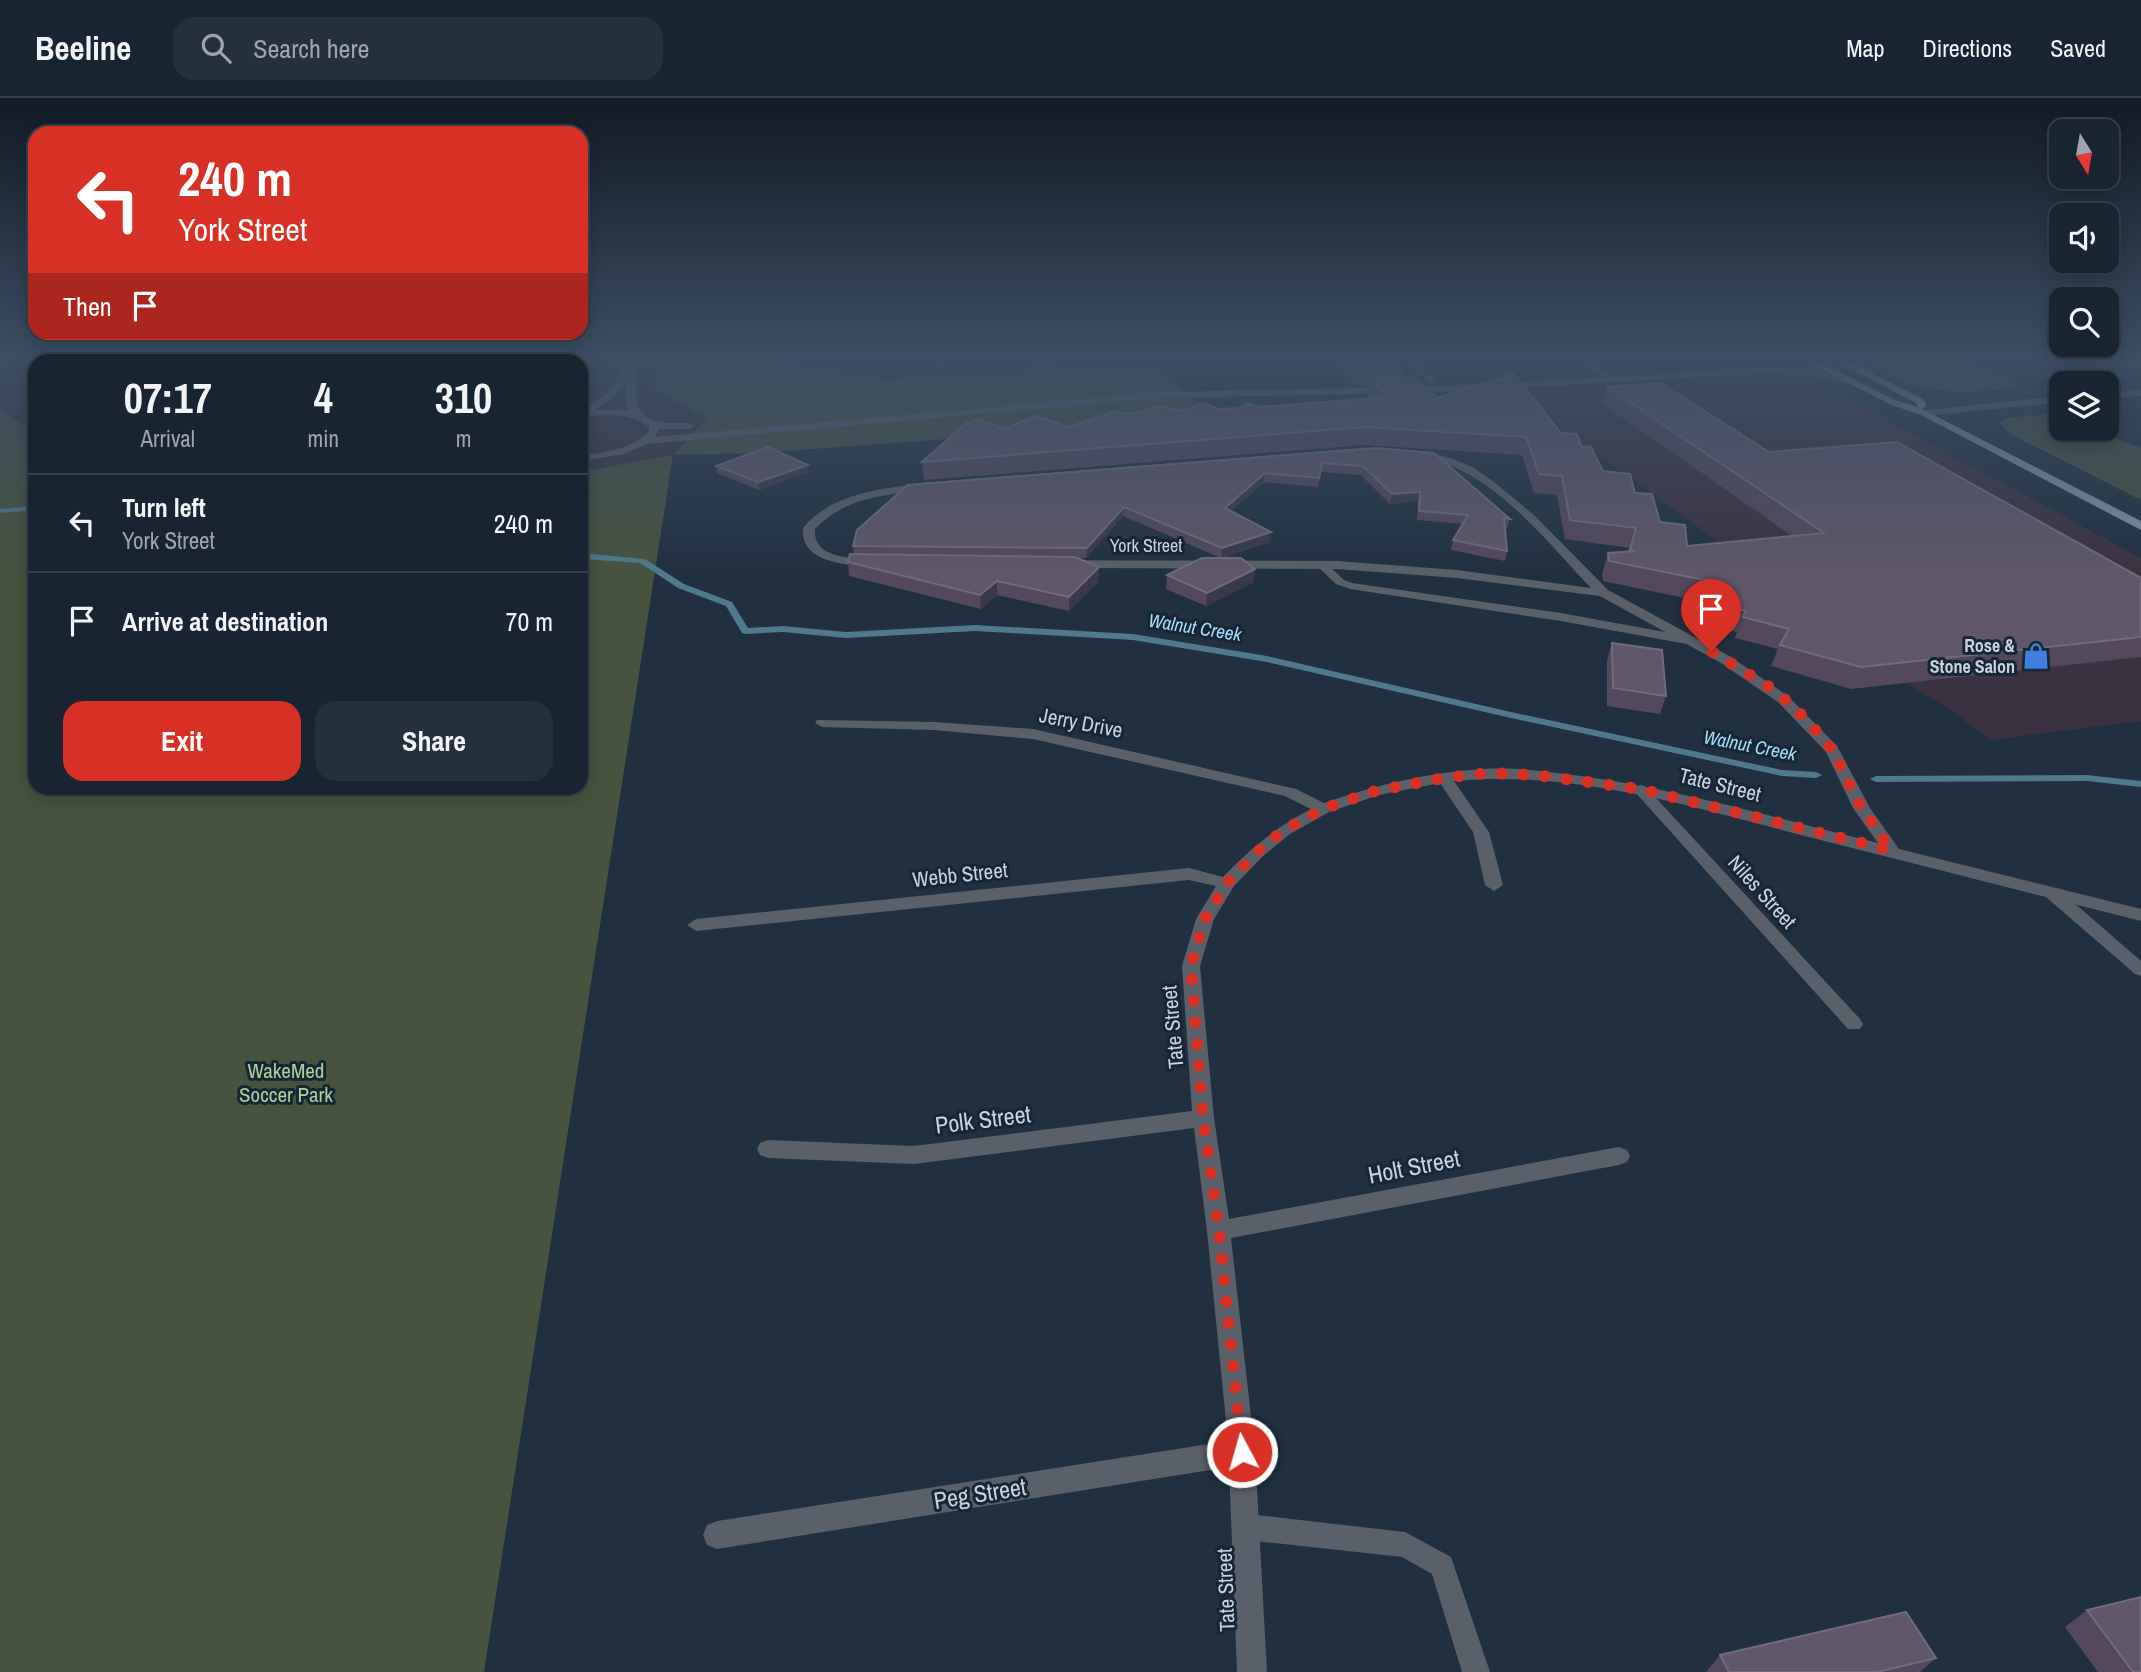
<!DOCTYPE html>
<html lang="en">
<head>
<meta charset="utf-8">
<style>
  body { margin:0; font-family:"Archivo Narrow",sans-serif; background:#25303d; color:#f1f3f6; height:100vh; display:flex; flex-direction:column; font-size:26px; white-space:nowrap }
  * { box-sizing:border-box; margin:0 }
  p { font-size:23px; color:#9fa4ab }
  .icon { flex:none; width:38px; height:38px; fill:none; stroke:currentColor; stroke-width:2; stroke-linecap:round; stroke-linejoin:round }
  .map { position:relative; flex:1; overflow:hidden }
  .sheet { position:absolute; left:28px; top:256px; width:560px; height:441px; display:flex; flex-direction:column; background:#182431; border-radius:21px; box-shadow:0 4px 18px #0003,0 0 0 2px #36414d }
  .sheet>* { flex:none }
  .guide { position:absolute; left:28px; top:28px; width:560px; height:214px; border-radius:21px; box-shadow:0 4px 18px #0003,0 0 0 2px #36414d; background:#d93025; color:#fff; overflow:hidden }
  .needle { width:46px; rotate:169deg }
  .buttons { position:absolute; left:2049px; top:21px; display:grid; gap:14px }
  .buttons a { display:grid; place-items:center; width:70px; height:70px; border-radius:14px; background:#182431; box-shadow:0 4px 18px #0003,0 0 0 2px #36414d; font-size:35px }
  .pin { position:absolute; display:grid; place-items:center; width:60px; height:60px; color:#fff; margin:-72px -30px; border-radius:50% 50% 50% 0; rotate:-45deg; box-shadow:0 0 7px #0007 }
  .pin .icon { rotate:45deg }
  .me { position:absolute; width:77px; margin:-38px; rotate:354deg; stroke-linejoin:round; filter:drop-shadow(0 0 5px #0008) }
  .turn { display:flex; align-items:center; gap:24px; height:147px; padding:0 35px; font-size:32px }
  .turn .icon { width:91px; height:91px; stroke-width:2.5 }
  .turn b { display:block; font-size:49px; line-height:60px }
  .then { display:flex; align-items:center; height:66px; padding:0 35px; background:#0003; gap:14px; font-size:26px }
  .eta { display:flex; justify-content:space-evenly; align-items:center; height:119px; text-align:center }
  .eta b { font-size:42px; font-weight:700; line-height:49px }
  .primary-button { display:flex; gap:14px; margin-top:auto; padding:14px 35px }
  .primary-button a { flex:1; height:80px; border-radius:21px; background:#d93025; color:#fff; font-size:28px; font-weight:700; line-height:80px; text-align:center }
  .primary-button a+a { background:#25303d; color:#f1f3f6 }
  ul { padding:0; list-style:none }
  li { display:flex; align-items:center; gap:21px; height:98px; padding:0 35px; border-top:2px solid #36414d }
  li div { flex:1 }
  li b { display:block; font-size:26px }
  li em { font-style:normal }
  header { display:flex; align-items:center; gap:42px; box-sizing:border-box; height:98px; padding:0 35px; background:#182431; border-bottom:2px solid #36414d }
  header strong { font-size:33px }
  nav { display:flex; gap:38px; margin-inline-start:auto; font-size:24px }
  .search { width:490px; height:63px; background:#25303d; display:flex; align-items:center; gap:18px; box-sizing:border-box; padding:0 24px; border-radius:21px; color:#9fa4ab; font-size:26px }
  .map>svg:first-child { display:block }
  .commercial { fill:#3b3241 }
  .green { fill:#46533e }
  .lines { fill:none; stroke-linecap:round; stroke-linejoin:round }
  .stream { fill:#4f7a8e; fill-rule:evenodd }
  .service { fill:#596069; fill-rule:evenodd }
  .minor { fill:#596069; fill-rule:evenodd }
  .primary { fill:#8290a3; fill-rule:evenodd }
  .wall { fill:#54485c }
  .shaded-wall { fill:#3a384b }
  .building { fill:#60576a; stroke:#716b7c; stroke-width:2 }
  .route { stroke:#d93025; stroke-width:12; stroke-dasharray:0 21.6 }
  .labels { text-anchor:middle; stroke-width:6; stroke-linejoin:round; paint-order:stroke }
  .far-street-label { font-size:18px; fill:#c9d3de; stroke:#172636 }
  .far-poi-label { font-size:18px; font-weight:bold; fill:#c9d3de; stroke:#172636; text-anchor:end }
  .far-water-label { font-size:19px; font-style:italic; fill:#a4def9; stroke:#172636 }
  .street-label { font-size:21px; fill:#c9d3de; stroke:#172636 }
  .park-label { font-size:21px; fill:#acd096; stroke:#172636 }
  .near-street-label { font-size:24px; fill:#c9d3de; stroke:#172636 }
</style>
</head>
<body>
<header>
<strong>Beeline</strong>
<div class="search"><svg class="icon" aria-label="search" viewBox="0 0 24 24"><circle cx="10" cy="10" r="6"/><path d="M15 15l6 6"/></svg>Search here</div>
<nav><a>Map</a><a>Directions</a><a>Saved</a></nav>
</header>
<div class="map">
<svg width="2141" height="1574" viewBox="0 0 2141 1574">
  <rect width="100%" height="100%" fill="#203041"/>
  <path class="commercial" d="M 0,260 L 655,260 L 655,291 L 708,321 L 673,357 L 595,371 L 581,371 L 581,262 L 35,262 L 35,330 L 24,328 L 0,310 Z
    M 1800,276 L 2141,460 L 2141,623 L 1991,642 L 1948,610 L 1906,585 L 1744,462 L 1511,294 Z"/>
  <path class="green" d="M 655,260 L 777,260 L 789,265 L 886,281 L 1037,272 L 1156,272 L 1218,321 L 759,355 L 673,357 L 484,1574 L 0,1574 L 0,310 L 24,328 L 35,330 L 35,690 L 581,690 L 581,371 L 595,371 L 673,357 L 707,321 L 654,291 Z
    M 1861,260 L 1966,260 L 2023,290 C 1985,292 1946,299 1909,285 C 1893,278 1877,268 1861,260 Z
    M 2052,316 L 2061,320 L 2062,331 L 2091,331 L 2141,350 L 2141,402 L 2010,336 L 2000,325 L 2006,320 Z"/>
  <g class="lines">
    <path class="stream" d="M 35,408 L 35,412 L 0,415 L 0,411 Z
      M 581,455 L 645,461 L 684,486 L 732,504 L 748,530 L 783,528 L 846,534 L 975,527 L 1133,536 L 1267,558 L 1511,614 L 1782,672 L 1816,674 L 1822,677 L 1816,680 L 1782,678 L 1511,620 L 1267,564 L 1133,542 L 975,533 L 846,540 L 783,534 L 745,536 L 742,535 L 726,508 L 678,490 L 640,465 L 581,461 Z
      M 2087,677 L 2141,683 L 2141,689 L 2087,683 L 1876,684 L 1870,681 L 1876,678 Z"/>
    <path class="service" d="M 1575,260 L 1584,260 L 1617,282 L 1610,284 Z
      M 1318,465 L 1326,465 L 1344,482 L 1352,485 L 1561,515 L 1692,539 L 1698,543 L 1692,547 L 1561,523 L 1350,491 L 1336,486 L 1318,469 Z
      M 1640,687 L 1645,688 L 1860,921 L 1863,926 L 1860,931 L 1848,931 L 1635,694 L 1633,691 Z
      M 2052,790 L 2058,791 L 2141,863 L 2141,878 L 2135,876 L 2046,799 L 2044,795 L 2046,791 Z
      M 1247,1416 L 1405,1434 L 1451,1459 L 1490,1574 L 1462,1574 L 1432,1476 L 1402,1459 L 1247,1442 L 1238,1438 L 1234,1429 L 1238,1420 Z"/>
    <path class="minor" d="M 33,260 L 44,260 L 46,262 L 36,262 Z
      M 75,260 L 86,260 L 88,262 L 78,262 Z
      M 937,260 L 947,260 L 943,271 L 935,269 Z
      M 1402,260 L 1411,260 L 1437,282 L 1437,286 L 1431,286 Z
      M 630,263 L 635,266 C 636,300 631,325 673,325 C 681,325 689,324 695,328 L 690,331 L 659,331 L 655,339 L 1160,294 L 1444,288 L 1774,269 L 1807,271 L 1856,283 L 1851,286 L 1807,277 L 1774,275 L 1444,294 L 1160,300 L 647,346 L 624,356 L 581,363 L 581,357 C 606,355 630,351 649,334 L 649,329 C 629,313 605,317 581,319 L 581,312 L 607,296 L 627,264 ZM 626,282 L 626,306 L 629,312 L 595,312 L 613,300 Z
      M 2141,292 L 2141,298 L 2107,300 L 2107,294 Z
      M 2062,298 L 2062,304 L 1925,318 L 1920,315 L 1925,312 Z
      M 1364,350 L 1428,354 L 1453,361 L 1474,370 L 1494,384 L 1535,418 L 1608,492 L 1731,559 L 1788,598 L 1837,648 L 1870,710 L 1899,751 L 2141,811 L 2141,823 C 2026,794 1912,765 1797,736 C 1686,707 1571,672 1454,683 L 1489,734 L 1503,787 L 1494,793 L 1485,787 L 1473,734 L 1440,685 L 1379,697 L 1329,714 L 1290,736 L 1263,758 L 1234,788 L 1214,821 L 1200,868 L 1214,1020 L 1229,1121 L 1619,1049 L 1627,1052 L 1630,1058 L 1627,1064 L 1619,1067 L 1231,1140 L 1255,1354 L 1267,1574 L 1237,1574 L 1229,1369 L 717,1451 L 707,1447 L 703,1437 L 707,1427 L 717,1423 L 1228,1343 L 1207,1133 L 1194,1030 L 914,1066 L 768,1060 L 760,1057 L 757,1051 L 760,1045 L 768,1042 L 914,1048 L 1192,1013 L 1182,868 L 1196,821 L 1216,788 L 1189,782 L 696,833 L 687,827 L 696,821 L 1189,770 L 1223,779 C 1250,751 1276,729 1311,711 L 1285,698 L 1033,641 L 934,632 L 822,629 L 815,625 L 817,622 L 934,624 L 1033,631 L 1296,691 L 1324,705 C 1376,687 1430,674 1485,671 C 1517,669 1550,674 1581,678 C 1682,692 1779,721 1878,745 L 1853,710 L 1826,654 L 1778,604 L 1721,565 L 1600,498 L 1457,480 L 1337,471 L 868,469 C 842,466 800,464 803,430 C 832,395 878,392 921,385 ZM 1364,356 C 1390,356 1419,356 1444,365 C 1504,387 1548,445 1591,490 L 1457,472 L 1337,463 L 868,462 C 846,459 813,459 815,431 C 846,399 880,399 921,391 Z"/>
    <path class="primary" d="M 1800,260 L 1811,260 L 1895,302 L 1918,309 L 1916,305 L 1831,260 L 1842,260 L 1923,301 L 1927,308 L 1922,311 L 2141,423 L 2141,432 L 1921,317 L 1889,306 Z"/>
  </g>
  <path class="wall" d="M 1024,260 L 1053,260 L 1053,282 Z
    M 1328,260 L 1391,260 L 1403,270 L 1401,281 L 1437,300 L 1503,282 L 1504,276 L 1561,335 L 1581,348 L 1603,373 L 1635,395 L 1660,424 L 1687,448 L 1792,438 L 1603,306 L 1607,289 L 1769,354 L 2141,480 L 2141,559 L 1851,591 L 1771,568 L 1778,551 L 1735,540 L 1737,534 L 1693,522 L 1699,503 L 1603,483 L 1602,476 L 1608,455 L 1629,454 L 1630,450 L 1565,441 L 1557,397 L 1534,395 L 1522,357 L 1364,347 L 924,382 L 922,364 L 1005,331 L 1069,329 L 1133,316 L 1219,311 L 1370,301 L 1368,298 L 1370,287 L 1357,287 Z
    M 2087,260 L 2141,260 L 2141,268 L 2092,270 L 2093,262 Z
    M 1375,350 L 1510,421 L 1507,430 L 1505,430 L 1507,453 L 1505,463 L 1451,452 L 1453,442 L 1463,426 L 1417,422 L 1418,403 L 1390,406 L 1361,377 L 1321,374 L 1318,389 L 1264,384 L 1231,413 L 1270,444 L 1222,460 L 1254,484 L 1206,508 L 1166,491 L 1167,477 L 1221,460 L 1123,418 L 1086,460 L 1077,460 L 1099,483 L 1069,513 L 997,497 L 981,511 L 849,478 L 848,464 L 854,456 L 853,448 Z
    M 716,368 L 809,374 L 759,392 L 717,375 Z
    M 1612,545 L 1666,598 L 1660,616 L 1607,608 L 1607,562 Z
    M 2087,1512 L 2141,1574 L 2098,1574 L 2065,1529 Z
    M 1720,1557 L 1936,1560 L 1920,1574 L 1706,1574 Z"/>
  <path class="shaded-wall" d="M 808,367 L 809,374 L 759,392 L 758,384 Z
    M 1265,375 L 1264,384 L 1224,419 L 1225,410 Z
    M 1420,394 L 1418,403 L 1390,406 L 1392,396 Z
    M 1124,409 L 1123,418 L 1086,460 L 1087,450 Z
    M 1271,434 L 1270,444 L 1221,460 L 1222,450 Z
    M 1099,469 L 1099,483 L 1069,513 L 1069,499 Z
    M 1255,471 L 1254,484 L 1206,508 L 1207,495 Z
    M 997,483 L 997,497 L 981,511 L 980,497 Z"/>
  <path class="building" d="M 1042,260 L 1053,260 L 1053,268 Z
    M 1347,260 L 1391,260 L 1403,270 L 1359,270 Z
    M 1504,276 L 1514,276 L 1561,335 L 1577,336 L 1581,348 L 1591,349 L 1603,373 L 1630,376 L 1635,395 L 1652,396 L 1660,424 L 1685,427 L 1687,448 L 1824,435 L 1607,289 L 1660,285 L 1769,354 L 1897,344 L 2141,480 L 2141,539 L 1861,569 L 1780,547 L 1789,531 L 1743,519 L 1746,513 L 1700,502 L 1710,483 L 1609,463 L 1608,455 L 1635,453 L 1630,452 L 1636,430 L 1570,422 L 1562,378 L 1539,376 L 1526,339 L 1366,329 L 922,364 L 965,326 L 976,321 L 1005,331 L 1035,318 L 1069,329 L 1114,314 L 1133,316 L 1162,308 L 1182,313 L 1203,305 L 1219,311 L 1238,310 L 1248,305 L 1259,309 L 1390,299 L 1370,281 L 1415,280 L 1437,300 L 1500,280 L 1507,283 Z
    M 768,349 L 808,367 L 758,384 L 716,368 Z
    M 1375,350 L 1434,355 L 1510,421 L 1504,420 L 1507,453 L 1453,442 L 1468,417 L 1419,413 L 1420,394 L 1392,396 L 1363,368 L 1322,365 L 1319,380 L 1265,375 L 1225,410 L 1271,434 L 1222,450 L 1124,409 L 1087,450 L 853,448 L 857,432 L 908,387 Z
    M 850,456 L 1075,459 L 1099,469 L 1069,499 L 997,483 L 980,497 L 848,464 Z
    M 1202,460 L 1241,460 L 1255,471 L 1207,495 L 1167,477 Z
    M 1612,545 L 1662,552 L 1666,598 L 1613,590 Z
    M 2141,1499 L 2141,1574 L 2133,1574 L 2087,1512 Z
    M 1906,1514 L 1936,1560 L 1877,1574 L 1729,1574 L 1720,1557 Z"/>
  <linearGradient id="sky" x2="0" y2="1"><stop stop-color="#121a24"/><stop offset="0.54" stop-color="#3c4e65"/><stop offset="1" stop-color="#3c4e65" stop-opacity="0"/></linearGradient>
  <rect width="2141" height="480" fill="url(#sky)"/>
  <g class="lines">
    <path class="route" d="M 1242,1354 L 1219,1133 L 1203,1020 L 1191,868 L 1205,821 L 1227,785 L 1257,754 L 1284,732 L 1323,711 L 1375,693 L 1444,680 L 1488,675 L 1535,677 L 1640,691 L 1891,752 L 1858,704 L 1834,654 L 1807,622 L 1776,593 L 1711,553"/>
  </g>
  <defs>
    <symbol id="shop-bare" viewBox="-9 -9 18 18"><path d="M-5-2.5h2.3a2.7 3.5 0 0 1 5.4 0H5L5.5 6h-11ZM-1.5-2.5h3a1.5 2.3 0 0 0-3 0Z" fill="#3f7fe0" stroke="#172636" stroke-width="2.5" paint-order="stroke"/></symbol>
  </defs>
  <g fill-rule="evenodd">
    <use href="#shop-bare" x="2017" y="539" width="38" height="38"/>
  </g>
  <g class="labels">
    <g class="far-street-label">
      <text x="1146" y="454">York Street</text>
    </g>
    <g class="far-poi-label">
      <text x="2015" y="554">Rose &amp;<tspan x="2015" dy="21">Stone Salon</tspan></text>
    </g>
    <g class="far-water-label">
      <text transform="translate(1195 529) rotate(9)" y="7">Walnut Creek</text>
      <text transform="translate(1750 647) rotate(11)" y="7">Walnut Creek</text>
    </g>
    <g class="street-label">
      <text transform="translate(1081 625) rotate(11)" y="7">Jerry Drive</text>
      <text transform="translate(1720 687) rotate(14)" y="7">Tate Street</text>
      <text transform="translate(960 777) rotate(-6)" y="7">Webb Street</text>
      <text transform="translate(1762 794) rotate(48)" y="7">Niles Street</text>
      <text transform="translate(1173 929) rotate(-95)" y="7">Tate Street</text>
      <text transform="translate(1226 1492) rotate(-92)" y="7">Tate Street</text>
    </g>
    <g class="park-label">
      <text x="286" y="980">WakeMed<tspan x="286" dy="24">Soccer Park</tspan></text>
    </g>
    <g class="near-street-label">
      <text transform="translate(983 1022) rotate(-7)" y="8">Polk Street</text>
      <text transform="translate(1414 1069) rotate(-11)" y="8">Holt Street</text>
      <text transform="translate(980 1396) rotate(-9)" y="8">Peg Street</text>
    </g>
  </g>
</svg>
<div class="buttons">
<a><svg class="needle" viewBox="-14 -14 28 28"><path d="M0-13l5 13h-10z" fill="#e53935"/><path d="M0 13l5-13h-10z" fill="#9fa4ab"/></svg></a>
<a><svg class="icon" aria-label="sound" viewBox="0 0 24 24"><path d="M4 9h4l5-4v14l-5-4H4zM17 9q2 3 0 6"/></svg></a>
<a><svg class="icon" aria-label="search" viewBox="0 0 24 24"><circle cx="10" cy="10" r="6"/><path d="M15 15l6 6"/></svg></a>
<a><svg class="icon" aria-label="layers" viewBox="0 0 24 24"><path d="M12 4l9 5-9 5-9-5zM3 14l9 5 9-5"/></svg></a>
</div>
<div class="pin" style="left:1711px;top:553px;background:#d93025"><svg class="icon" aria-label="arrive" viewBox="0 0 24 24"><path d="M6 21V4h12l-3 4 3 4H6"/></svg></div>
<svg class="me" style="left:1242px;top:1354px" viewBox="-20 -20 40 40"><circle r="17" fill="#d93025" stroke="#fff" stroke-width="3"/><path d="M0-11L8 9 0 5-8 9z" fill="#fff"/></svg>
<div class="guide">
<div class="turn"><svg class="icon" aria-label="left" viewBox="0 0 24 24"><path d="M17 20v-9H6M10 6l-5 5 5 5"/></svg><div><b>240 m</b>York Street</div></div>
<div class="then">Then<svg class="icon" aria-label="arrive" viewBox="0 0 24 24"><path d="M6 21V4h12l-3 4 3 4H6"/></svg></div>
</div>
<section class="sheet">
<div class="eta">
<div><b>07:17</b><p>Arrival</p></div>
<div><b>4</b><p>min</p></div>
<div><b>310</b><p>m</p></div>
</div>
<ul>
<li><svg class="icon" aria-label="left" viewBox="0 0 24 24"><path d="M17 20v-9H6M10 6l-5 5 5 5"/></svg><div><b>Turn left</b><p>York Street</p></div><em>240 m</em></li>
<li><svg class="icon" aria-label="arrive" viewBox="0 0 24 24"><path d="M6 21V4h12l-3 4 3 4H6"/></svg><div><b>Arrive at destination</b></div><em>70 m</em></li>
</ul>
<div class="primary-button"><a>Exit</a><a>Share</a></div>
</section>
</div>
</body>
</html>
